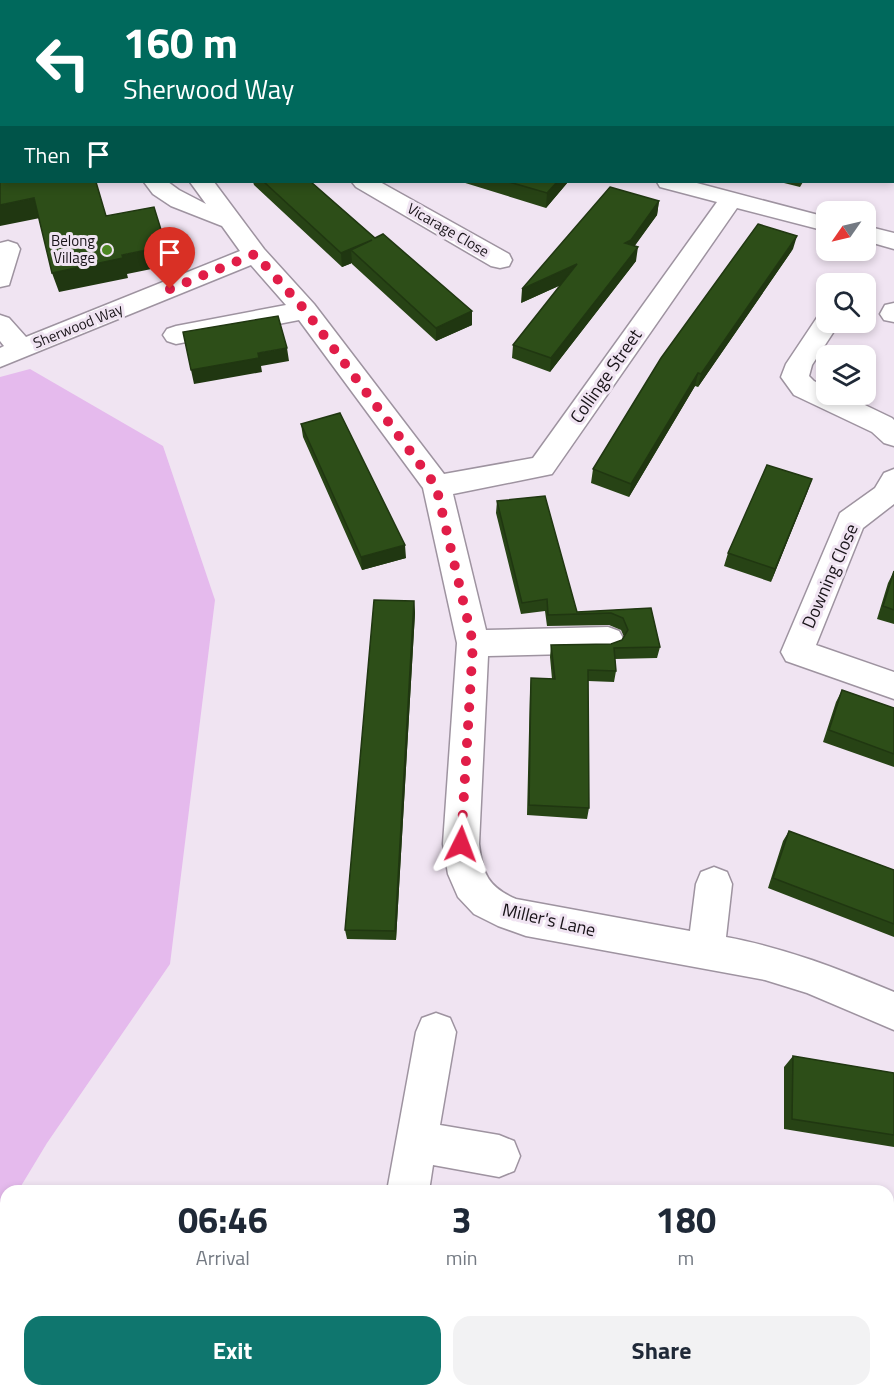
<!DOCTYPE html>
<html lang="en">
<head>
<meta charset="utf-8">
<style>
  body { margin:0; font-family:"Titillium Web",sans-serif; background:#f2f2f3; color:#1f2937; height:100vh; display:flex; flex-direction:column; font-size:22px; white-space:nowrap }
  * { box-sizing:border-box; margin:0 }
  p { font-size:20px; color:#747a83 }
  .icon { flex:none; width:33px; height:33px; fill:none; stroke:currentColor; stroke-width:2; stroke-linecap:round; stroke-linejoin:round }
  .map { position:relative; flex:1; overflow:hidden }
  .drawer { position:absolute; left:0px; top:1185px; width:894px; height:212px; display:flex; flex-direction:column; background:#fff; border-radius:18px 18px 0 0; box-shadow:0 3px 9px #0003 }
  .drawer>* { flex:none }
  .top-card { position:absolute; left:0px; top:0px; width:894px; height:183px; box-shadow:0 3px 9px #0003; background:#00695c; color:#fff; overflow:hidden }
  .needle { width:39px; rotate:236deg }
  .controls { position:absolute; left:816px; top:201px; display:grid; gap:12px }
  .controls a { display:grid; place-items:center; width:60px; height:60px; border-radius:12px; background:#fff; box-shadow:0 3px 9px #0003; font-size:30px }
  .pin { position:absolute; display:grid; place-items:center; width:51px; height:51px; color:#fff; margin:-62px -26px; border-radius:50% 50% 50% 0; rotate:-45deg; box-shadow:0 0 6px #0007 }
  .pin .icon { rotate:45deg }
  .me { position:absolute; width:66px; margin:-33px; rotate:3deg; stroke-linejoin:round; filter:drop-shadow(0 0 4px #0008) }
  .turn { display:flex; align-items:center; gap:21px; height:126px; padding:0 24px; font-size:27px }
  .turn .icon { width:78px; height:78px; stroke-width:2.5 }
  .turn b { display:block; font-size:42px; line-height:51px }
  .then { display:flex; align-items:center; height:57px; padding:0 24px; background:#0003; gap:12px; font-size:22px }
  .eta { display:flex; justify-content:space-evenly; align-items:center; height:102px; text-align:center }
  .eta b { font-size:36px; font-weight:700; line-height:42px }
  .action { display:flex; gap:12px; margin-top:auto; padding:12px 24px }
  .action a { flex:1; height:69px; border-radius:18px; background:#0f766e; color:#fff; font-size:24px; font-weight:700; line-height:69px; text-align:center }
  .action a+a { background:#f2f2f3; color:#1f2937 }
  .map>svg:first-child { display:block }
  .green { fill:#e5baed }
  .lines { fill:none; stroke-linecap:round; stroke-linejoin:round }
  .minor-casing { stroke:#9e93a0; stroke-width:3 }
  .minor { fill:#fff; fill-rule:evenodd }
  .wall { fill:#274315 }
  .shaded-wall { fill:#203711 }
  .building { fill:#2d4e18; stroke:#203711; stroke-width:1.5 }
  .route { stroke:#e11d48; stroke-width:10; stroke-dasharray:0 18 }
  .poi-dot { fill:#4c8622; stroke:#f0e4f2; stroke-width:2 }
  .labels { text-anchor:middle; stroke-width:6; stroke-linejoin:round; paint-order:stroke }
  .far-street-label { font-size:15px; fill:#191419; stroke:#f0e4f2 }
  .far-poi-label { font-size:15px; fill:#191419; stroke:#f0e4f2; text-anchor:end }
  .street-label { font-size:18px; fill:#191419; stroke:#f0e4f2 }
</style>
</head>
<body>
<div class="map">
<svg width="894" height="1396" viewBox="0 0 894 1396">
  <rect width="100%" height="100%" fill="#f0e4f2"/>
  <path class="green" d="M 30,369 L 163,446 L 215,600 L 170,964 L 47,1143 L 18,1191 L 6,1191 L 6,1212 L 0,1222 L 0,377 Z"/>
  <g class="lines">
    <defs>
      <path id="minor" d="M 133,0 L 153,0 L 153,2 L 133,2 Z
        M 781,0 L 801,0 L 801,2 L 781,2 Z
        M 144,182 L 168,182 L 179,190 L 206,204 L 190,182 L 214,182 L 264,249 L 314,304 L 444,474 L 533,458 L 717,202 L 660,187 L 657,182 L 693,182 L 826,217 L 826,231 L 737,208 L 552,474 L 453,494 L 486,630 L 608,627 L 619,631 L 624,640 L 619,649 L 608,653 L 488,656 L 479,844 C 482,873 488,887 516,899 L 690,931 L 696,884 L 701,872 L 714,867 L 727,872 L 732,884 L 726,937 C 786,948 839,969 894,992 L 894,1030 L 807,993 L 765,980 L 526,936 L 498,926 L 474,914 L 458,897 L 448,874 L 443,844 L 457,643 L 423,488 L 299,320 L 176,344 L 167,341 L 163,335 L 167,329 L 176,326 L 286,305 L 251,265 L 0,367 L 0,348 L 4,346 L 0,341 L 0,315 L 9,318 L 26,337 L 240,251 L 222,226 L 171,206 L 153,194 Z
        M 352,182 L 380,182 L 509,254 L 512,260 L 509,266 L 500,268 L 491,266 L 356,187 Z
        M 866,226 L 894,233 L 894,249 L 866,241 Z
        M 8,241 L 17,244 L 20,249 L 9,285 L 0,287 L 0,243 Z
        M 894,303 L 894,322 L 884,320 L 880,314 L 885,305 Z
        M 826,314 L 826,322 L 840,322 L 812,365 L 809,376 L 814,381 L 826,387 L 826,394 L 842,394 L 892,418 L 894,420 L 894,446 L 884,443 L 872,432 L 794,395 L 781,377 L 786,364 L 818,316 Z
        M 894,469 L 894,504 L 863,528 L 816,645 L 894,672 L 894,699 L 786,661 L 781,652 L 840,513 L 875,488 L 884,473 Z
        M 436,1013 L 450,1018 L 456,1032 L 440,1125 L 499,1135 L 514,1141 L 520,1156 L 514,1171 L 499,1177 L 433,1165 L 429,1191 L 387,1191 L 416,1032 L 422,1018 Z
        M 353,1390 L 399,1390 L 399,1396 L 353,1396 Z"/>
    </defs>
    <use href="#minor" class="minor-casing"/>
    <use href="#minor" class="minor"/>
  </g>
  <path class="wall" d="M 298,0 L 761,0 L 761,2 L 312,2 Z
    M 253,182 L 311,182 L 375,238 L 472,311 L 472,325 L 436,341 L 352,264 L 352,263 L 342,267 L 254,185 Z
    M 462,182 L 568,182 L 546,208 Z
    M 780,182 L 803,182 L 800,187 Z
    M 659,201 L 657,215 L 634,246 L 636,261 L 550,372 L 512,358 L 513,345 L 561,285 L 521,303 Z
    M 793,249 L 698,387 L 695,386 L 629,497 L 591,483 L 593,469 Z
    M 301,424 L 406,558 L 362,570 L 303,437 Z
    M 812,479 L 771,582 L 724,566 L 728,553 Z
    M 497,501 L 577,612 L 651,608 L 660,647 L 657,658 L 615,659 L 616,671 L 614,682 L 588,681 L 589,808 L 587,819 L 527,815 L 530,689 L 531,678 L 552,679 L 550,657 L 551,645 L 611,644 L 622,640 L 624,637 L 621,630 L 609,625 L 547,626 L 545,611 L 521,614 L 496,513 Z
    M 894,571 L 894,624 L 877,619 L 888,583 Z
    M 414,601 L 415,613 L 396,940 L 347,939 L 345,930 Z
    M 842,690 L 894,708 L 894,767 L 823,742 L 836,702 Z
    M 789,831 L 894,870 L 894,937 L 768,888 L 783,841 Z
    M 793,1056 L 894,1073 L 894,1147 L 784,1129 L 784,1067 Z"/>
  <path class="shaded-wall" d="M 13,0 L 37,0 L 37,2 L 13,2 Z
    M 2,39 L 2,61 L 0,61 L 0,40 Z
    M 557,182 L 568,182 L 546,208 L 547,193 Z
    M 34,198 L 40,218 L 0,226 L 0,205 Z
    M 659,201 L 657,215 L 629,254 L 625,243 Z
    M 797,236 L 793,249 L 698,387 L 701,374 Z
    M 372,240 L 351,250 L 352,263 L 342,267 L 341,253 Z
    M 166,246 L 171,265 L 127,274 L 128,278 L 59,292 L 52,273 L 122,255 Z
    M 638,247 L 636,261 L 550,372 L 551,358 Z
    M 577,264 L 576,278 L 521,303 L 522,289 Z
    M 472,311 L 472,325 L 436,341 L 436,328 Z
    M 287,348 L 289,361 L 261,366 L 262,372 L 194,384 L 191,370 L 258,353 Z
    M 698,373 L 695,386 L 629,497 L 631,484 Z
    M 812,479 L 807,493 L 771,582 L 775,569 Z
    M 405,545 L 406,558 L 362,570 L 361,557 Z
    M 414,601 L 415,613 L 396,940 L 395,931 Z"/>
  <path class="building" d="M 0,0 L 18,0 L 20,2 L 2,2 L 2,39 L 0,40 Z
    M 427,0 L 761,0 L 761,2 L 440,2 Z
    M 0,163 L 2,163 L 2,182 L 96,182 L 106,216 L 154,207 L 166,246 L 122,255 L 123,258 L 52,273 L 34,198 L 0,205 Z
    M 264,182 L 311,182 L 375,238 L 383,234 L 472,311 L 436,328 L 351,250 L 372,240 L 341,253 Z
    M 509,182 L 557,182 L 547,193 Z
    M 610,187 L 659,201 L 631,240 L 625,243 L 638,247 L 551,358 L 513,345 L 577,264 L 522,289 Z
    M 758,224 L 797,236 L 701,374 L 698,373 L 631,484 L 593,469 L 661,358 Z
    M 278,316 L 287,348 L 258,353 L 259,358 L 191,370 L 183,332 Z
    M 340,413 L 405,545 L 361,557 L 301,424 Z
    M 767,465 L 812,479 L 775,569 L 728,553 Z
    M 545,496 L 577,612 L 651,608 L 660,647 L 614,648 L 616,671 L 588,670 L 589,808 L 529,805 L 531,678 L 555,679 L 551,645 L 611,644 L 622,640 L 628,630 L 623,618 L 611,613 L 548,615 L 547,599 L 522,603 L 497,501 Z
    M 894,571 L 894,610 L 883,606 Z
    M 374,600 L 414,601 L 395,931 L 345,930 Z
    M 842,690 L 894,708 L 894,754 L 829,730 Z
    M 789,831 L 894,870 L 894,924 L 773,878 Z
    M 793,1056 L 894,1073 L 894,1135 L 792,1119 Z"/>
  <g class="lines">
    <path class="route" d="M 170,289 L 255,254 L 305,310 L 436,486 L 473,643 L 461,844"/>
  </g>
  <circle class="poi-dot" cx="107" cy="250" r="6"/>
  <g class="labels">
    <g class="far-street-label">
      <text transform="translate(448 230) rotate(30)" y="5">Vicarage Close</text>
      <text transform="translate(78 326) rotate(-22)" y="5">Sherwood Way</text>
    </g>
    <g class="far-poi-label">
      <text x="95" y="246">Belong<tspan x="95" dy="17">Village</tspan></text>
    </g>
    <g class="street-label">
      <text transform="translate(606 376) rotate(-55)" y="6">Collinge Street</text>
      <text transform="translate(830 576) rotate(-66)" y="6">Downing Close</text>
      <text transform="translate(549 920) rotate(13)" y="6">Miller's Lane</text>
    </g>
  </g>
</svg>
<div class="controls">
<a><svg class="needle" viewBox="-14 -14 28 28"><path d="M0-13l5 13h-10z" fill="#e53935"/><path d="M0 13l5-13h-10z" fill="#747a83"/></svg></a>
<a><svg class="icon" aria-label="search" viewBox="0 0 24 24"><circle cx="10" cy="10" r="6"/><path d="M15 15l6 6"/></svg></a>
<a><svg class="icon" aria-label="layers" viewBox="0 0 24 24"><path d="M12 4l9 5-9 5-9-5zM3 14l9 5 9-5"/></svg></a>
</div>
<div class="pin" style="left:170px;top:289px;background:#d93025"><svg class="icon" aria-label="arrive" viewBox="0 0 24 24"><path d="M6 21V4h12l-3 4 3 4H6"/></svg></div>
<svg class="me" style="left:461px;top:844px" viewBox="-20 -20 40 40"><path d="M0-17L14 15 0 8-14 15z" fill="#e11d48" stroke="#fff" stroke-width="4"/></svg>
<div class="top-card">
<div class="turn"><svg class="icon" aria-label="left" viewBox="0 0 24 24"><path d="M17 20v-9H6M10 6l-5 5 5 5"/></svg><div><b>160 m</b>Sherwood Way</div></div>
<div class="then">Then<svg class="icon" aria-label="arrive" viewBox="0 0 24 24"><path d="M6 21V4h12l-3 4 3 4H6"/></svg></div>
</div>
<section class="drawer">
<div class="eta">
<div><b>06:46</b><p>Arrival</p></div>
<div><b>3</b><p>min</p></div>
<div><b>180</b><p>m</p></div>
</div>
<div class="action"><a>Exit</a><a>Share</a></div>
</section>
</div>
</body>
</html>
